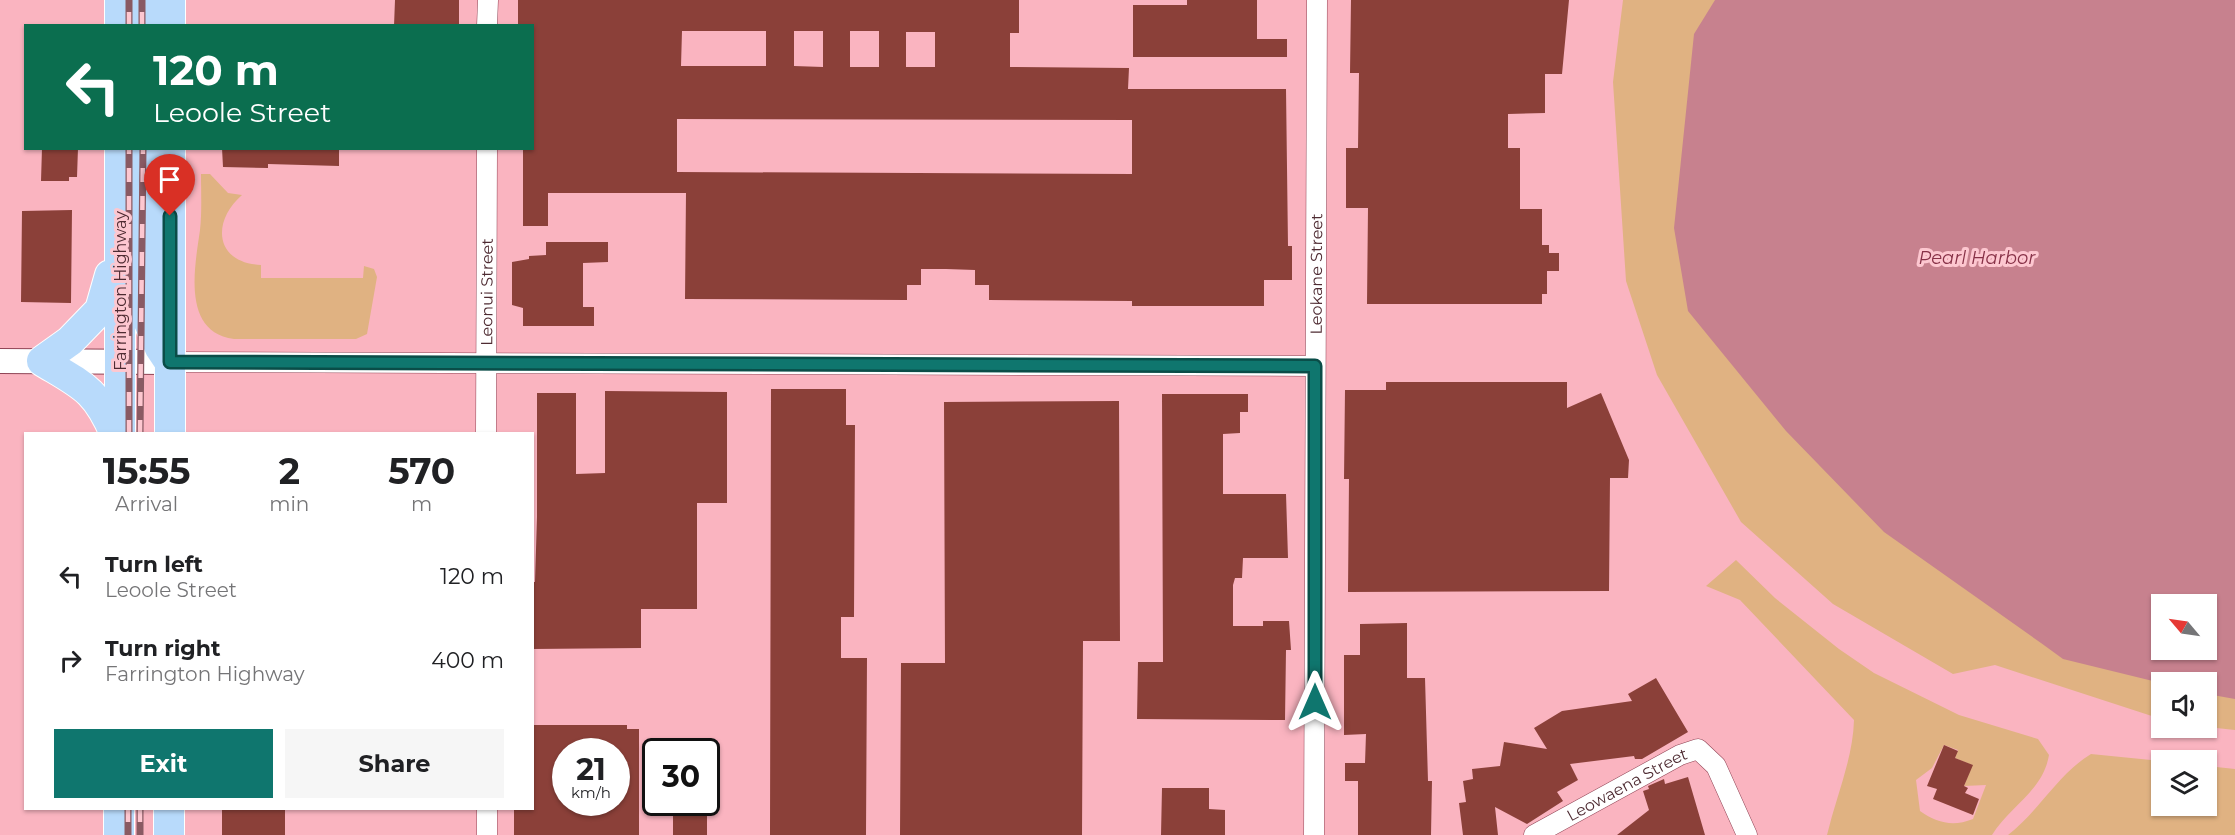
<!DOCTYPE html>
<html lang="en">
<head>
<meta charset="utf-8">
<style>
  body { margin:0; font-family:Montserrat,sans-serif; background:#f6f6f6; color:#202124; height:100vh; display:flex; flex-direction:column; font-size:22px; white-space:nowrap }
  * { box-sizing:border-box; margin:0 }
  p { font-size:20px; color:#757577 }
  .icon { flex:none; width:33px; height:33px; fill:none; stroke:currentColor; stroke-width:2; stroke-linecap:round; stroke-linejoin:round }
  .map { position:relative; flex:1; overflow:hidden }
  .panel { position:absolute; left:24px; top:432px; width:510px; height:378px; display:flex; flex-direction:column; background:#fff; border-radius:0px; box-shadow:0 2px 4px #0004 }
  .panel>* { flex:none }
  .banner { position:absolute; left:24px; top:24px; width:510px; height:126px; border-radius:0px; box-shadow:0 2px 4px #0004; background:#0b6e4f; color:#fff; overflow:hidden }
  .needle { width:39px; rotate:299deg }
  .fabs { position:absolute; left:2151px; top:594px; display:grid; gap:12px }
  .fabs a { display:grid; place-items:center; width:66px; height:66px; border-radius:0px; background:#fff; box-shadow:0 2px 4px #0004; font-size:30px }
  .speed { position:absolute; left:552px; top:738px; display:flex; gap:12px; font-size:30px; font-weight:700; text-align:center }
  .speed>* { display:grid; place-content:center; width:78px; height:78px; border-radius:50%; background:#fff; box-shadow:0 2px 4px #0004; line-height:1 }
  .speed small { font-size:15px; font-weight:400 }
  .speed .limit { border:3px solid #111; border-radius:9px; background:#fff; color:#111 }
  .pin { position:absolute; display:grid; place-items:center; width:51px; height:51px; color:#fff; margin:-62px -26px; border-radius:50% 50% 50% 0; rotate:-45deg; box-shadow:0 0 6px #0007 }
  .pin .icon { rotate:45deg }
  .me { position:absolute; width:66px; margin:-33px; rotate:0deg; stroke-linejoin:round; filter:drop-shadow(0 0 4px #0008) }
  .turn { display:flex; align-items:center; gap:21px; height:126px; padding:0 30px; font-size:27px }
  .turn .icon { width:78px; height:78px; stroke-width:2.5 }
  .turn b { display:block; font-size:42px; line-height:51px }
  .eta { display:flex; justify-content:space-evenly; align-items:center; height:102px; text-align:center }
  .eta b { font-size:36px; font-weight:700; line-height:42px }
  .action { display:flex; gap:12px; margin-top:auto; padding:12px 30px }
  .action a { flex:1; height:69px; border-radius:0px; background:#0f766e; color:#fff; font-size:24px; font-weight:700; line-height:69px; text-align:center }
  .action a+a { background:#f6f6f6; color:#202124 }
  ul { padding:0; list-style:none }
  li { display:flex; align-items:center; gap:18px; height:84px; padding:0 30px }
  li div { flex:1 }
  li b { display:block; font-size:22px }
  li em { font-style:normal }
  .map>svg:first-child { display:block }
  .green { fill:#e0b282; fill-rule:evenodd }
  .water { fill:#c7818e; fill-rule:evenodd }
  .building { fill:#8b4039; fill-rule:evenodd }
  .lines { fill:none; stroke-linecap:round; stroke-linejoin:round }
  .minor-casing { stroke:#904455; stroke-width:21 }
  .tertiary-casing { stroke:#904455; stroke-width:26 }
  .primary-casing { stroke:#fff; stroke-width:32 }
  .minor { stroke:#fff; stroke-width:20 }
  .tertiary { stroke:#fff; stroke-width:24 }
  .primary { stroke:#b8dafb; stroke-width:30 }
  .rail-casing { stroke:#895a63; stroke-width:7 }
  .rail { stroke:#fdc7d0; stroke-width:4.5; stroke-dasharray:14; stroke-linecap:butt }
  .route-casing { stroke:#0a4d48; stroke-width:15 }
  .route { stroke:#0f766e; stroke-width:10 }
  .labels { text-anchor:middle; stroke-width:6; stroke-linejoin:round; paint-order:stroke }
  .street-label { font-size:16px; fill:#4e2b32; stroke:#fdc7d0 }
  .water-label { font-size:18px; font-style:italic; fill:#873147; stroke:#fdc7d0 }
</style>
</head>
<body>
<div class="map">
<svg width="2235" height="835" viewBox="0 0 2235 835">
  <rect width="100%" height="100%" fill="#fab4c0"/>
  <path class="green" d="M 1623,0 L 1790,0 L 2073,644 L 2235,657 L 2235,730 L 2207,727 L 2206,682 L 2162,682 L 2161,719 L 1995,665 L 1953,674 L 1833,604 L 1741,522 L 1657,375 L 1626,281 L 1613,82 Z
    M 201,174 L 210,174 L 228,193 L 242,195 C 211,222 215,263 261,265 L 261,278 L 363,278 L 364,266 L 374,269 L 377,277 L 367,334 L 356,339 L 234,339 C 181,332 195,266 200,230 C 202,212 201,193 201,174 Z
    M 1736,560 L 1775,598 L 1839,649 L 1874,673 L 1959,715 L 2038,739 L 2049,755 C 2043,791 2010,806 1992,835 L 1827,835 C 1836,797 1853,759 1854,720 L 1740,600 L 1706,586 ZM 1944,745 L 1958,750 L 1955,758 L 1972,765 L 1964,786 L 1986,785 L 1973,819 C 1953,827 1937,823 1920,811 L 1916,780 L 1932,768 Z
    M 2091,754 L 2161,761 L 2162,806 L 2206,806 L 2207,766 L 2235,769 L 2235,835 L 2008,835 C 2039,811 2058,774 2091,754 Z"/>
  <path class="water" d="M 1715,0 L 2235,0 L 2235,699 L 2207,694 L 2206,682 L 2161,683 L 2063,659 L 2041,643 L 1884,532 L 1786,431 L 1688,311 L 1674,228 L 1694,34 ZM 2162,604 L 2206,604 L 2206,650 L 2162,650 Z"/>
  <path class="building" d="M 395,0 L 459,0 L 459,26 L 394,26 Z
    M 518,0 L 1019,0 L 1019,33 L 1010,33 L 1010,67 L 1129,68 L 1128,89 L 1286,89 L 1288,246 L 1292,246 L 1292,280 L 1264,280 L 1264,306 L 1132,306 L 1132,301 L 989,300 L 989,285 L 975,285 L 975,270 L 946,269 L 921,269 L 921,285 L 907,285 L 907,300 L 685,299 L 686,193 L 548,193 L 548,226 L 523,226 L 523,148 L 532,148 L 532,26 L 518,26 ZM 682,31 L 766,31 L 766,66 L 681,66 ZM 794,31 L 823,31 L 823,67 L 794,66 ZM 850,31 L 879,31 L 879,67 L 850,67 ZM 906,32 L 935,32 L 935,67 L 906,67 ZM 677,119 L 1132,120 L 1132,174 L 677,172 Z
    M 1187,0 L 1257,0 L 1257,39 L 1287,39 L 1287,57 L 1133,57 L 1133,5 L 1187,5 Z
    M 1351,0 L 1569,0 L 1562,74 L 1545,74 L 1545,113 L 1508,114 L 1508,148 L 1520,148 L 1520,209 L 1542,209 L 1542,245 L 1549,245 L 1549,253 L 1559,253 L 1559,271 L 1547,271 L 1547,294 L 1542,294 L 1542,304 L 1367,304 L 1368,208 L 1346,208 L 1346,148 L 1358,148 L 1359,73 L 1350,73 Z
    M 42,148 L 78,148 L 77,177 L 69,177 L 69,181 L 41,181 Z
    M 222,148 L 339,148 L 339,166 L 268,164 L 268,168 L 223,167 Z
    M 72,210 L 71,303 L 21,302 L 22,211 Z
    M 546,242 L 608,242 L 608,262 L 583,263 L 583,307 L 594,307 L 594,326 L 523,326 L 523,308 L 512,305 L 512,262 L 529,259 L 529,256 L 546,255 Z
    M 1386,382 L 1567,382 L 1567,408 L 1601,393 L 1629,460 L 1628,478 L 1610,478 L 1609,591 L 1348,592 L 1349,479 L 1344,479 L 1345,390 L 1386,390 Z
    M 771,389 L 846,389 L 846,425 L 855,425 L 854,617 L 841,617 L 841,658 L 867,658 L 866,835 L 770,835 Z
    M 605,391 L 727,392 L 727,503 L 697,503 L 697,609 L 641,609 L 641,648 L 532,649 L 532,582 L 535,582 L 537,517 L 537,393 L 576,393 L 576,474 L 605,473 Z
    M 1162,394 L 1248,394 L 1248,412 L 1240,412 L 1240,433 L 1223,434 L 1223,494 L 1286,494 L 1288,558 L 1243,558 L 1242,578 L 1235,578 L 1233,585 L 1233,626 L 1263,626 L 1263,621 L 1289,621 L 1291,650 L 1286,650 L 1285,720 L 1137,719 L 1138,662 L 1163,662 Z
    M 1119,401 L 1120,641 L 1083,641 L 1082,835 L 900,835 L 901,663 L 945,663 L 944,402 Z
    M 1407,623 L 1407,678 L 1425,678 L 1428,781 L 1432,781 L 1431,835 L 1358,835 L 1358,781 L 1345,781 L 1345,763 L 1365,763 L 1366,734 L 1344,735 L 1344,655 L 1360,655 L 1360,624 Z
    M 1656,678 L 1688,732 L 1642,759 L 1635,759 L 1634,756 L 1570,764 L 1578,780 L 1557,792 L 1563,801 L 1527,824 L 1495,807 L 1498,835 L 1463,835 L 1459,803 L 1466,802 L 1463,781 L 1473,779 L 1472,769 L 1500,766 L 1504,742 L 1547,749 L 1534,728 L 1562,711 L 1632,701 L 1628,694 Z
    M 532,725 L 627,725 L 627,729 L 639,729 L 639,835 L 514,835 L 514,808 L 532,808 ZM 566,752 L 616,752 L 616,802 L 566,802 Z
    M 1944,745 L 1958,751 L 1955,758 L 1973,765 L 1964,786 L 1968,788 L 1965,793 L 1979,799 L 1973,815 L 1933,799 L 1937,789 L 1927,786 Z
    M 1688,777 L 1705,835 L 1617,835 L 1649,810 L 1643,791 L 1649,789 L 1648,786 L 1664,779 L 1665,784 Z
    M 1162,788 L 1209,788 L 1209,809 L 1225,810 L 1225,835 L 1161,835 Z
    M 673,802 L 707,802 L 707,835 L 673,835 Z
    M 222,808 L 285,808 L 285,835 L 222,835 Z"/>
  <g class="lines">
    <defs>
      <g id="minor">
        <path d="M 487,26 L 488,0"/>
        <path d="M 170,362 L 1315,366"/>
        <path id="s1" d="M 486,434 L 487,148"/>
        <path d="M 487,808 L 487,835"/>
        <path id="s2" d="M 1314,835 L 1317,0"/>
        <path id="s3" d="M 1534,835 L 1680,755 L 1698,749 L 1716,766 L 1747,835"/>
      </g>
      <path id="tertiary" d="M 0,361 L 170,362"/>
      <path id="primary" d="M 120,26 L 120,0
        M 147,26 L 147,0
        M 170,26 L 170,0
        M 120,148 L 120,434
        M 146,148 L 147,318 L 160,348 L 168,360
        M 170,148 L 170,434
        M 110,275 L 100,310 L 70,341 L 42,361 C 82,385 96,389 115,434
        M 119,835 L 119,808
        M 169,835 L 169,808"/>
    </defs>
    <use href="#minor" class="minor-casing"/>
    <use href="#tertiary" class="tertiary-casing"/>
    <use href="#primary" class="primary-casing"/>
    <use href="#minor" class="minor"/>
    <use href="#tertiary" class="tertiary"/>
    <use href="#primary" class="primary"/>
    <defs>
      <path id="rail" d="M 129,26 L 129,0
        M 142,26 L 142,0
        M 129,434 L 129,148
        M 140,434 L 143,148
        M 128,808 L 128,835
        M 140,808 L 140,835"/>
    </defs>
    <use href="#rail" class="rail-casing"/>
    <use href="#rail" class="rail"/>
  </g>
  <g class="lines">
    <defs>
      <path id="route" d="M 170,216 L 170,362 L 1315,366 L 1315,702"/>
    </defs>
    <use href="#route" class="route-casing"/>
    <use href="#route" class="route"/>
  </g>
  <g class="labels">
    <g class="street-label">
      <text dy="6" stroke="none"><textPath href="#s2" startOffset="561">Leokane Street</textPath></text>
      <text transform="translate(120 291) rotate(-90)" y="6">Farrington Highway</text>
      <text dy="6" stroke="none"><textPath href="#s1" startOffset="142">Leonui Street</textPath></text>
      <text dy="6" stroke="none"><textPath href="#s3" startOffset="106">Leowaena Street</textPath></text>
    </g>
    <g class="water-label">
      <text x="1977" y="264">Pearl Harbor</text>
    </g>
  </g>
</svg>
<div class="fabs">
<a><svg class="needle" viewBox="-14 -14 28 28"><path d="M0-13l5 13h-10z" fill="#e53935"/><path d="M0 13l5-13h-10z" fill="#757577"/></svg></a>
<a><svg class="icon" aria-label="sound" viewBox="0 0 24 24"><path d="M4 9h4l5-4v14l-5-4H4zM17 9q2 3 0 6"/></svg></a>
<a><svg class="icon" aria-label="layers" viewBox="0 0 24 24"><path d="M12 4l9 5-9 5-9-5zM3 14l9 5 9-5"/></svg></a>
</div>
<div class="speed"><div>21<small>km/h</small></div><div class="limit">30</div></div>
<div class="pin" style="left:170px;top:216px;background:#d93025"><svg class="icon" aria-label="arrive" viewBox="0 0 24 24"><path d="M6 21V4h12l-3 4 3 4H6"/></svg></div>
<svg class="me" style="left:1315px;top:702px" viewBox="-20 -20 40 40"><path d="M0-17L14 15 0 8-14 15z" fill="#0f766e" stroke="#fff" stroke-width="4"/></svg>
<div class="banner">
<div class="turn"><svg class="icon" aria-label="left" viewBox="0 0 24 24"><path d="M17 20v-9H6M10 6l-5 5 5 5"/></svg><div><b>120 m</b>Leoole Street</div></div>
</div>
<section class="panel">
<div class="eta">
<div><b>15:55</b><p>Arrival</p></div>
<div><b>2</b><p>min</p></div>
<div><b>570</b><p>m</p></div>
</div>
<ul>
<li><svg class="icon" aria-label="left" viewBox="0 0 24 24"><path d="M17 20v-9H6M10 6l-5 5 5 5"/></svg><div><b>Turn left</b><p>Leoole Street</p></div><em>120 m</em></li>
<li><svg class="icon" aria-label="right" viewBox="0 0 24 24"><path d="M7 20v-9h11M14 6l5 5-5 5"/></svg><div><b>Turn right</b><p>Farrington Highway</p></div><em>400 m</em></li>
</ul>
<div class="action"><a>Exit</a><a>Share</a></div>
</section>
</div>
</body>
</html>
